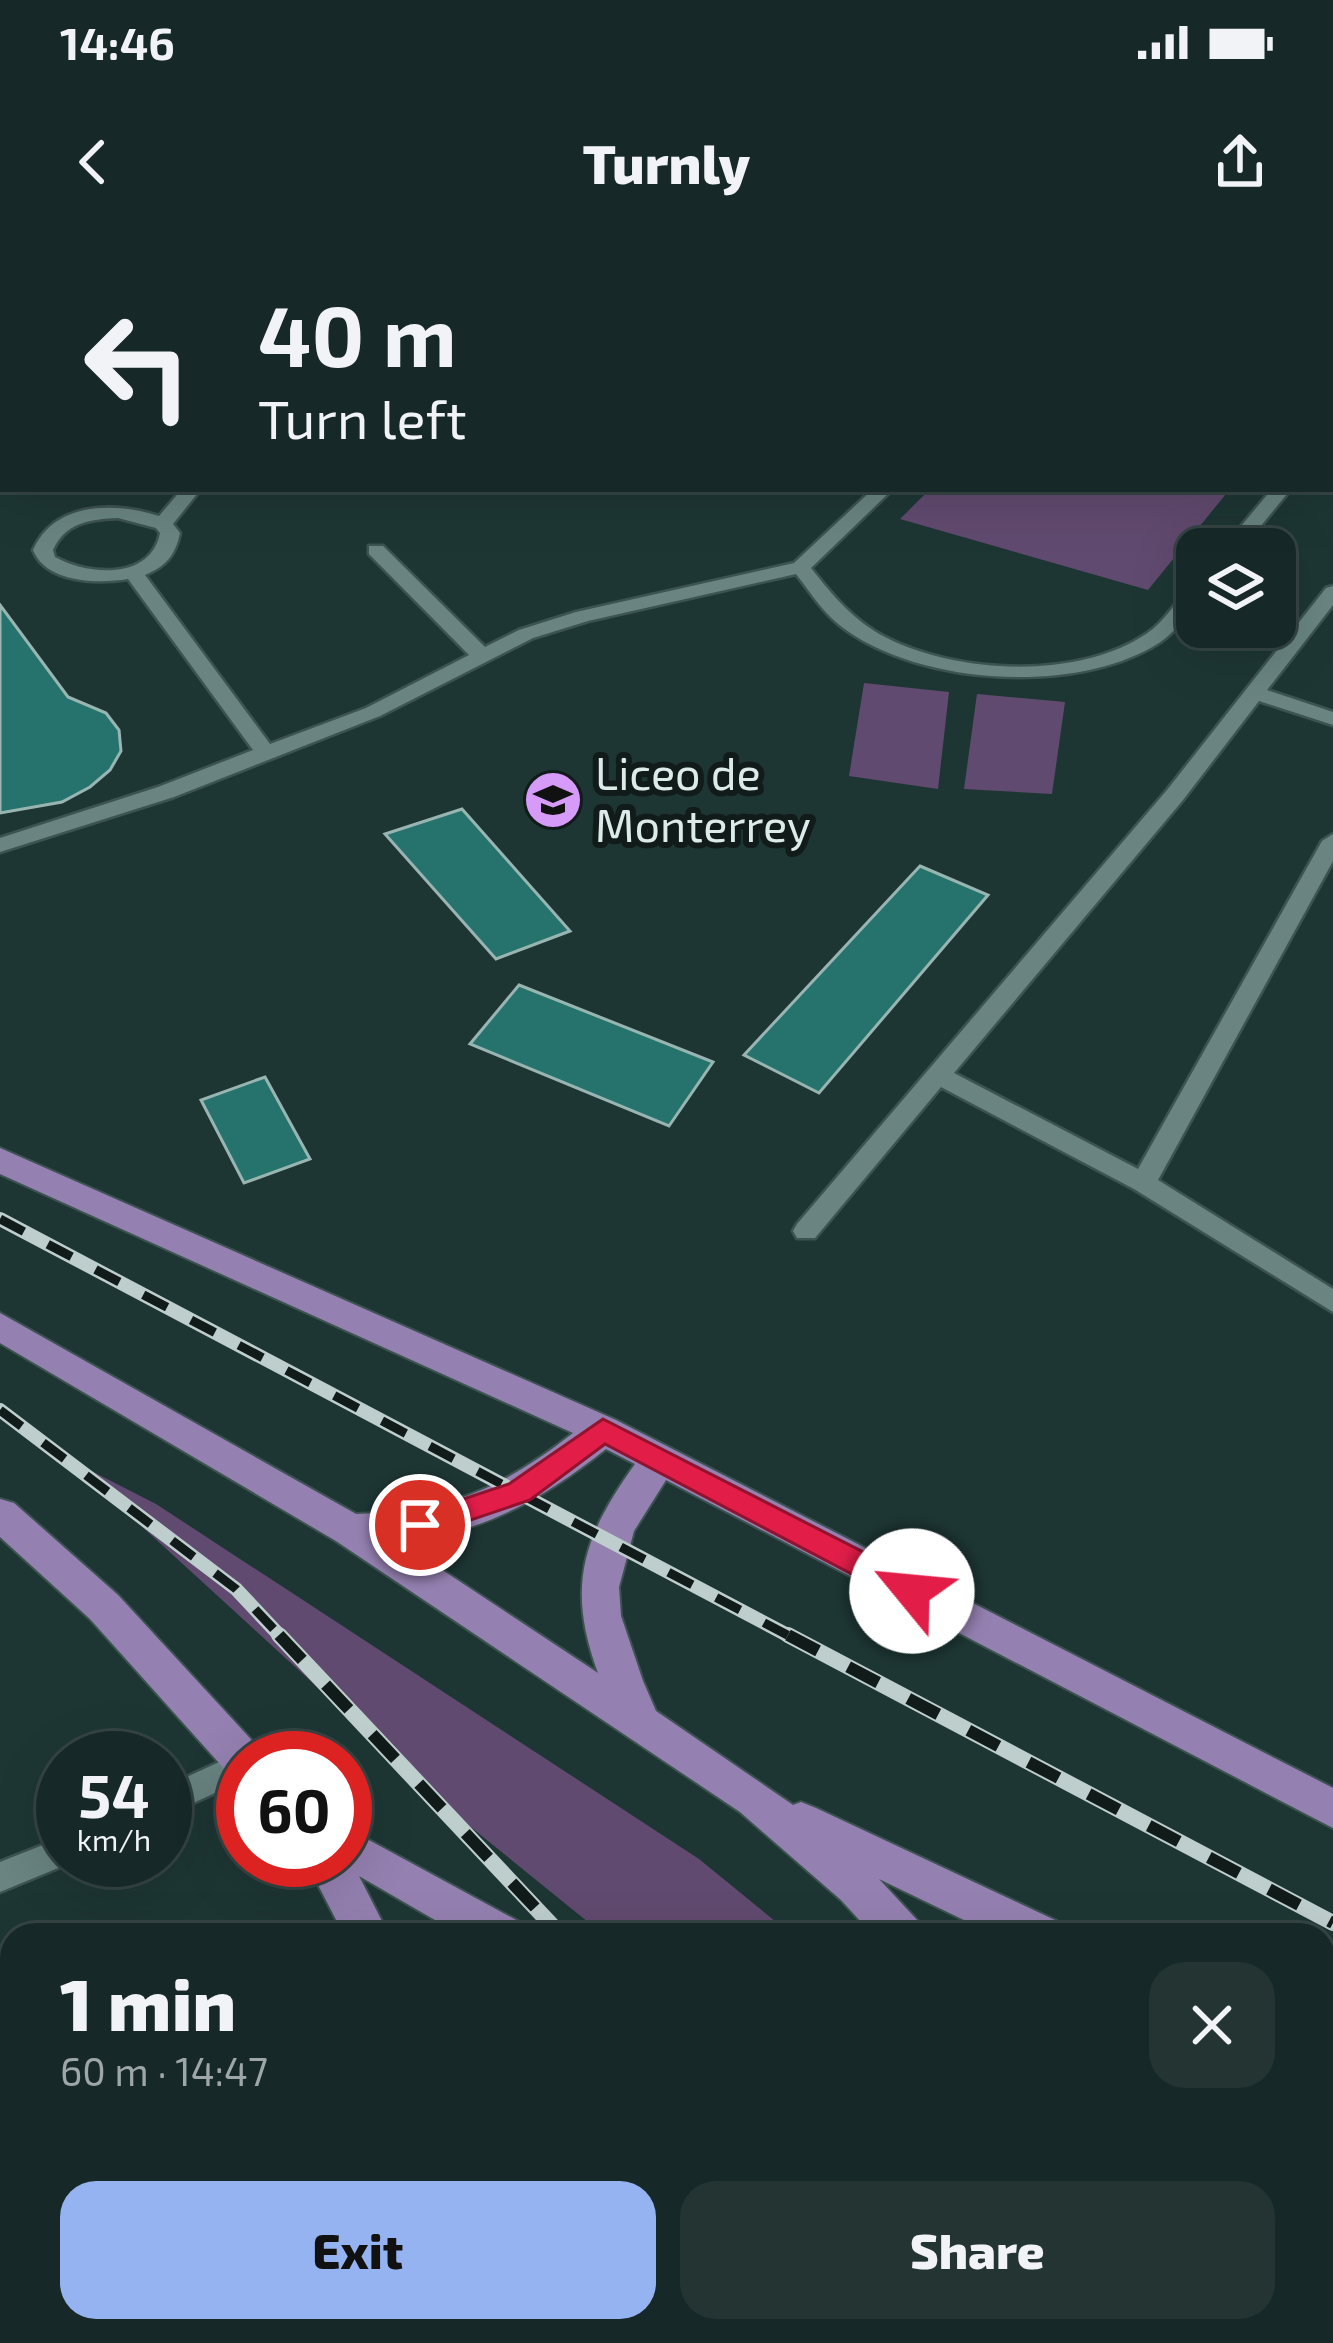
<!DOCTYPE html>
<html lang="en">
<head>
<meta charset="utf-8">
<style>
  body { margin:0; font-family:"Exo 2",sans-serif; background:#233433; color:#f1f3f6; height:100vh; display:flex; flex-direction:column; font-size:45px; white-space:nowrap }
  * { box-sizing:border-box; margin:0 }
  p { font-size:39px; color:#9ea6a7 }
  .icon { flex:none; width:66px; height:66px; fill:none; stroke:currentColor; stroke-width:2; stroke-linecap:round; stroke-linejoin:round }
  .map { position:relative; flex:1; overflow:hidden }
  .details { position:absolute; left:0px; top:1683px; width:1335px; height:420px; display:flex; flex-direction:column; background:#162827; border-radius:36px 36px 0 0; box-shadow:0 12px 48px #0002,0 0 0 3px #354444 }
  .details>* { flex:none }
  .top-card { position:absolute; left:0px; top:0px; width:1335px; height:252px; box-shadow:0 12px 48px #0002,0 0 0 3px #354444; background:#162827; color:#f1f3f6; overflow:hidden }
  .buttons { position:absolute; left:1176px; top:288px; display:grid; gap:24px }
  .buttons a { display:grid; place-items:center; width:120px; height:120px; border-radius:24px; background:#162827; box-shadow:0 12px 48px #0002,0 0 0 3px #354444; font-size:60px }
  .speed { position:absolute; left:36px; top:1491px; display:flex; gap:24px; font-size:60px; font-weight:700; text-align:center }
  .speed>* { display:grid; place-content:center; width:156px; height:156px; border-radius:50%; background:#162827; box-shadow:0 12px 48px #0002,0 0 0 3px #354444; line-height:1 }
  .speed small { font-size:30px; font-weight:400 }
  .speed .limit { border:18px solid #d22; background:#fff; color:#111 }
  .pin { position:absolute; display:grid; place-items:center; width:102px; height:102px; color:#fff; margin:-51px; border:6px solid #fff; border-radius:50%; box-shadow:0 3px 12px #0007 }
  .me { position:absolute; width:132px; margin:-66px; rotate:298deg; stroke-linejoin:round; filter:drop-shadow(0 0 9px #0008) }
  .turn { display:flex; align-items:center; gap:42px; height:252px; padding:0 60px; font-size:54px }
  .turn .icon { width:156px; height:156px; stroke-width:2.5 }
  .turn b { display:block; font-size:84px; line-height:102px }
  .round { display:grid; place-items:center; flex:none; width:126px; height:126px; border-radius:36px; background:#233433 }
  .overview { display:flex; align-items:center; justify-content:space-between; height:204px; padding:0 60px }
  h1 { font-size:72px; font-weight:800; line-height:90px }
  .button { display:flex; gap:24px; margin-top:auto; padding:24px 60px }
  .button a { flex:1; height:138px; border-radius:36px; background:#95b2f1; color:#111; font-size:48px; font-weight:800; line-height:138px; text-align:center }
  .button a+a { background:#233433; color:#f1f3f6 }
  .status { display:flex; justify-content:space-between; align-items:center; height:84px; padding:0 60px; background:#162827; direction:ltr }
  .status svg { height:33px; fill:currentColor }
  header { display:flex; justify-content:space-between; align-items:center; height:156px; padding:0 60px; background:#162827; font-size:54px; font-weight:800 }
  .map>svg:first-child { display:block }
  .green { fill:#614a6f }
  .building { fill:#26736d; stroke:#99b5b2; stroke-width:3 }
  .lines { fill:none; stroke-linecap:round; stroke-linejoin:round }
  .service-casing { stroke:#3d5351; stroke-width:5 }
  .secondary-casing { stroke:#3d5351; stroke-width:4 }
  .primary-casing { stroke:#3d5351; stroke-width:4 }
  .service { fill:#698481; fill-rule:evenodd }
  .secondary { fill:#7f8299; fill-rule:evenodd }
  .primary { fill:#9581b1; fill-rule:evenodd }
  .rail-far1-casing { stroke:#bececd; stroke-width:14 }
  .rail-casing { stroke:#bececd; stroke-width:16 }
  .rail-far1 { stroke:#111b1a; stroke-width:9; stroke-dasharray:27; stroke-linecap:butt }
  .rail { stroke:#111b1a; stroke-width:12; stroke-dasharray:34; stroke-linecap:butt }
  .route { fill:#e11d48; stroke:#92132f; stroke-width:3 }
  .labels { text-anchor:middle; stroke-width:12; stroke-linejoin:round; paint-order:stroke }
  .poi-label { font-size:45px; fill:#dceae9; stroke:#111b1a; text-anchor:start }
</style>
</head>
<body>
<div class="status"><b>14:46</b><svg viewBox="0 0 49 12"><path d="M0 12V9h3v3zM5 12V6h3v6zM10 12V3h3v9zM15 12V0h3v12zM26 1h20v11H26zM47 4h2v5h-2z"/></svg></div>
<header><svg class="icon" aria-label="back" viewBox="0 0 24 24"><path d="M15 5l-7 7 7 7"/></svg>Turnly<svg class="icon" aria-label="share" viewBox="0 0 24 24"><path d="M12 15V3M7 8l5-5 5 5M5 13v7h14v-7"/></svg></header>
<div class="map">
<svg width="1333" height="2103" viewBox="0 0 1333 2103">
  <rect width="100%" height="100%" fill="#1d3634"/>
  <path class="green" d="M 930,249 L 1230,249 L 1148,350 L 900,279 Z
    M 864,443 L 949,452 L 938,549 L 849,536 Z
    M 977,454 L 1065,462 L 1052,554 L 964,549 Z
    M 68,1219 L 156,1264 L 699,1619 L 792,1695 L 604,1695 L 467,1584 Z
    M 749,2091 L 1053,2091 L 1056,2103 L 757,2103 Z"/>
  <path class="building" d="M 0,365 L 68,457 L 106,473 L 119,490 L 121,511 L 110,530 L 90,547 L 62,562 L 0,573 Z
    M 462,569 L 570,691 L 496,719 L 385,594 Z
    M 920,626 L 988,655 L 819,853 L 744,815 Z
    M 519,745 L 713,822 L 669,886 L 470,804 Z
    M 265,837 L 310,919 L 244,943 L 201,860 Z"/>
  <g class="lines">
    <defs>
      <path id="service" d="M 1332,27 L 1333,27 L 1333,37 L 1332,37 Z
        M 1333,178 L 1333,189 L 1332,189 L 1332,178 Z
        M 182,249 L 201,249 L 173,284 L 180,293 C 175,316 166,326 145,335 L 270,504 L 366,468 L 469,415 L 369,314 L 369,306 L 383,306 L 485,407 L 519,390 L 576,372 L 794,323 L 873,249 L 893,249 L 811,328 C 833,356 854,381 885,397 C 957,434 1077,440 1146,394 C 1164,382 1176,362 1190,346 L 1197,344 L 1197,362 C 1186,377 1174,393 1159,403 C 1077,455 923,445 846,390 C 825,376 811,353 796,334 L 588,381 L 533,398 L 380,476 L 174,557 L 0,612 L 0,598 L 158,547 L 253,510 L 128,339 C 98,344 46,343 33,310 C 55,261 115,262 159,276 ZM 118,278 L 156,288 L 160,293 C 151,340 89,336 55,317 L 53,310 C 65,283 90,279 118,278 Z
        M 1272,249 L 1291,249 L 1242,309 L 1222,309 Z
        M 1333,346 L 1333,365 L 1267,450 L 1333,472 L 1333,485 L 1259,461 L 1183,560 L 954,833 L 1138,929 L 1322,601 L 1333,594 L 1333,621 L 1158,940 L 1333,1049 L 1333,1072 L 1134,949 L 941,847 L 815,998 L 797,998 L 793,991 L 797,984 L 1167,550 L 1326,348 Z
        M 243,1511 L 256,1518 L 243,1518 L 243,1540 L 165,1576 L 165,1547 Z
        M 63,1597 L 63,1620 L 75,1621 L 0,1652 L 0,1622 Z
        M 562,2091 L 616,2091 L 611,2103 L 557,2103 Z"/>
      <path id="secondary" d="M 272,0 L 298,0 L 270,3 Z
        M 373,0 L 400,0 L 371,3 Z
        M 3,81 L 3,95 L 0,96 L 0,82 Z
        M 3,120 L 3,134 L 0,135 L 0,121 Z"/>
      <path id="primary" d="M 0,908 L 616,1180 L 1333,1548 L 1333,1588 L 666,1240 L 634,1291 L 619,1347 L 621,1376 L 643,1441 L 656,1471 L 793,1565 L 801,1562 L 816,1568 L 1057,1681 L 1063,1695 L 995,1695 L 879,1639 L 918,1681 L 924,1695 L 873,1695 L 841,1660 L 740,1572 L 336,1301 L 0,1103 L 0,1073 L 356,1274 C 449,1271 500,1250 573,1193 L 0,934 ZM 606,1209 L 635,1224 C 583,1297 566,1346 598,1433 L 400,1302 C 482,1293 542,1260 606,1209 Z
        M 0,1259 L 14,1263 L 118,1355 L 258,1507 L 263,1518 L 243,1518 L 243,1538 L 228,1533 L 90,1379 L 0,1297 Z
        M 345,1587 L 518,1681 L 524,1695 L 461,1695 L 359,1636 L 389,1695 L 344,1695 L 305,1620 L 345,1620 Z
        M 1323,1816 L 1333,1820 L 1333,1865 L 1323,1861 Z
        M 1323,2032 L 1333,2036 L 1333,2086 L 1323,2082 Z
        M 597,2091 L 650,2091 L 655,2103 L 602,2103 Z
        M 1091,2091 L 1141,2091 L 1145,2103 L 1095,2103 Z"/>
    </defs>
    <use href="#service" class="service-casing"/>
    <use href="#secondary" class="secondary-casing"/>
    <use href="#primary" class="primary-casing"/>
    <use href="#service" class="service"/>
    <use href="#secondary" class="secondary"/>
    <use href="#primary" class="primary"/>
    <defs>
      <path id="rail-far1" d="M 0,979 L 793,1398
        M 0,1170 L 236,1349 L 282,1398"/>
      <path id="rail" d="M 279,1395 L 561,1695
        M 788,1395 L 1333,1683
        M 829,2091 L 837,2103"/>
    </defs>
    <use href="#rail-far1" class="rail-far1-casing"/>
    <use href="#rail" class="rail-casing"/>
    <use href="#rail-far1" class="rail-far1"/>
    <use href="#rail" class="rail"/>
  </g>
  <path class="route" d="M 603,1179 L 922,1342 L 927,1351 L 922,1360 L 901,1360 L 605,1204 L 530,1260 L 420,1297 L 409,1293 L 405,1285 L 409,1277 L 509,1244 Z"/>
  <defs>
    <symbol id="school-disc" viewBox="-11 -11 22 22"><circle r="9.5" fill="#d69bf9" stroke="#111b1a"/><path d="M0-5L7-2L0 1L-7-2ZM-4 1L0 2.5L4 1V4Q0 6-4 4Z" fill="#111"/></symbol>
  </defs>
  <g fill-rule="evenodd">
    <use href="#school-disc" x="520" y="527" width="66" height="66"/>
  </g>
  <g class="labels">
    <g class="poi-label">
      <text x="595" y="550">Liceo de<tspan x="595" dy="52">Monterrey</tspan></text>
    </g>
  </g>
</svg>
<div class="buttons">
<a><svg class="icon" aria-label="layers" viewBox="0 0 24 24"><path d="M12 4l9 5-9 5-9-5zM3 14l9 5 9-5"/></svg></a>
</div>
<div class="speed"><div>54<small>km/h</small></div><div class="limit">60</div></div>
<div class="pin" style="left:420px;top:1285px;background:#d93025"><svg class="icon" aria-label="arrive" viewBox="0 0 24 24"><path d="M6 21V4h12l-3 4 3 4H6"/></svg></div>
<svg class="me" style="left:912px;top:1351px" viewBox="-20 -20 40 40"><circle r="19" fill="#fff"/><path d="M0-13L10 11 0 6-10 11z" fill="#e11d48"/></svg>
<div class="top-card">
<div class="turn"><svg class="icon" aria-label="left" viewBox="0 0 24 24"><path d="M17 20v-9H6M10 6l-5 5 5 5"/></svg><div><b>40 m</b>Turn left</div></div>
</div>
<section class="details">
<div class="overview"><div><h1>1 min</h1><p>60 m · 14:47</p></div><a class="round"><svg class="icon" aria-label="close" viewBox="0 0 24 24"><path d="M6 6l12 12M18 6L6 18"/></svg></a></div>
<div class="button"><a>Exit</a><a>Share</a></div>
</section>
</div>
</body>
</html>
